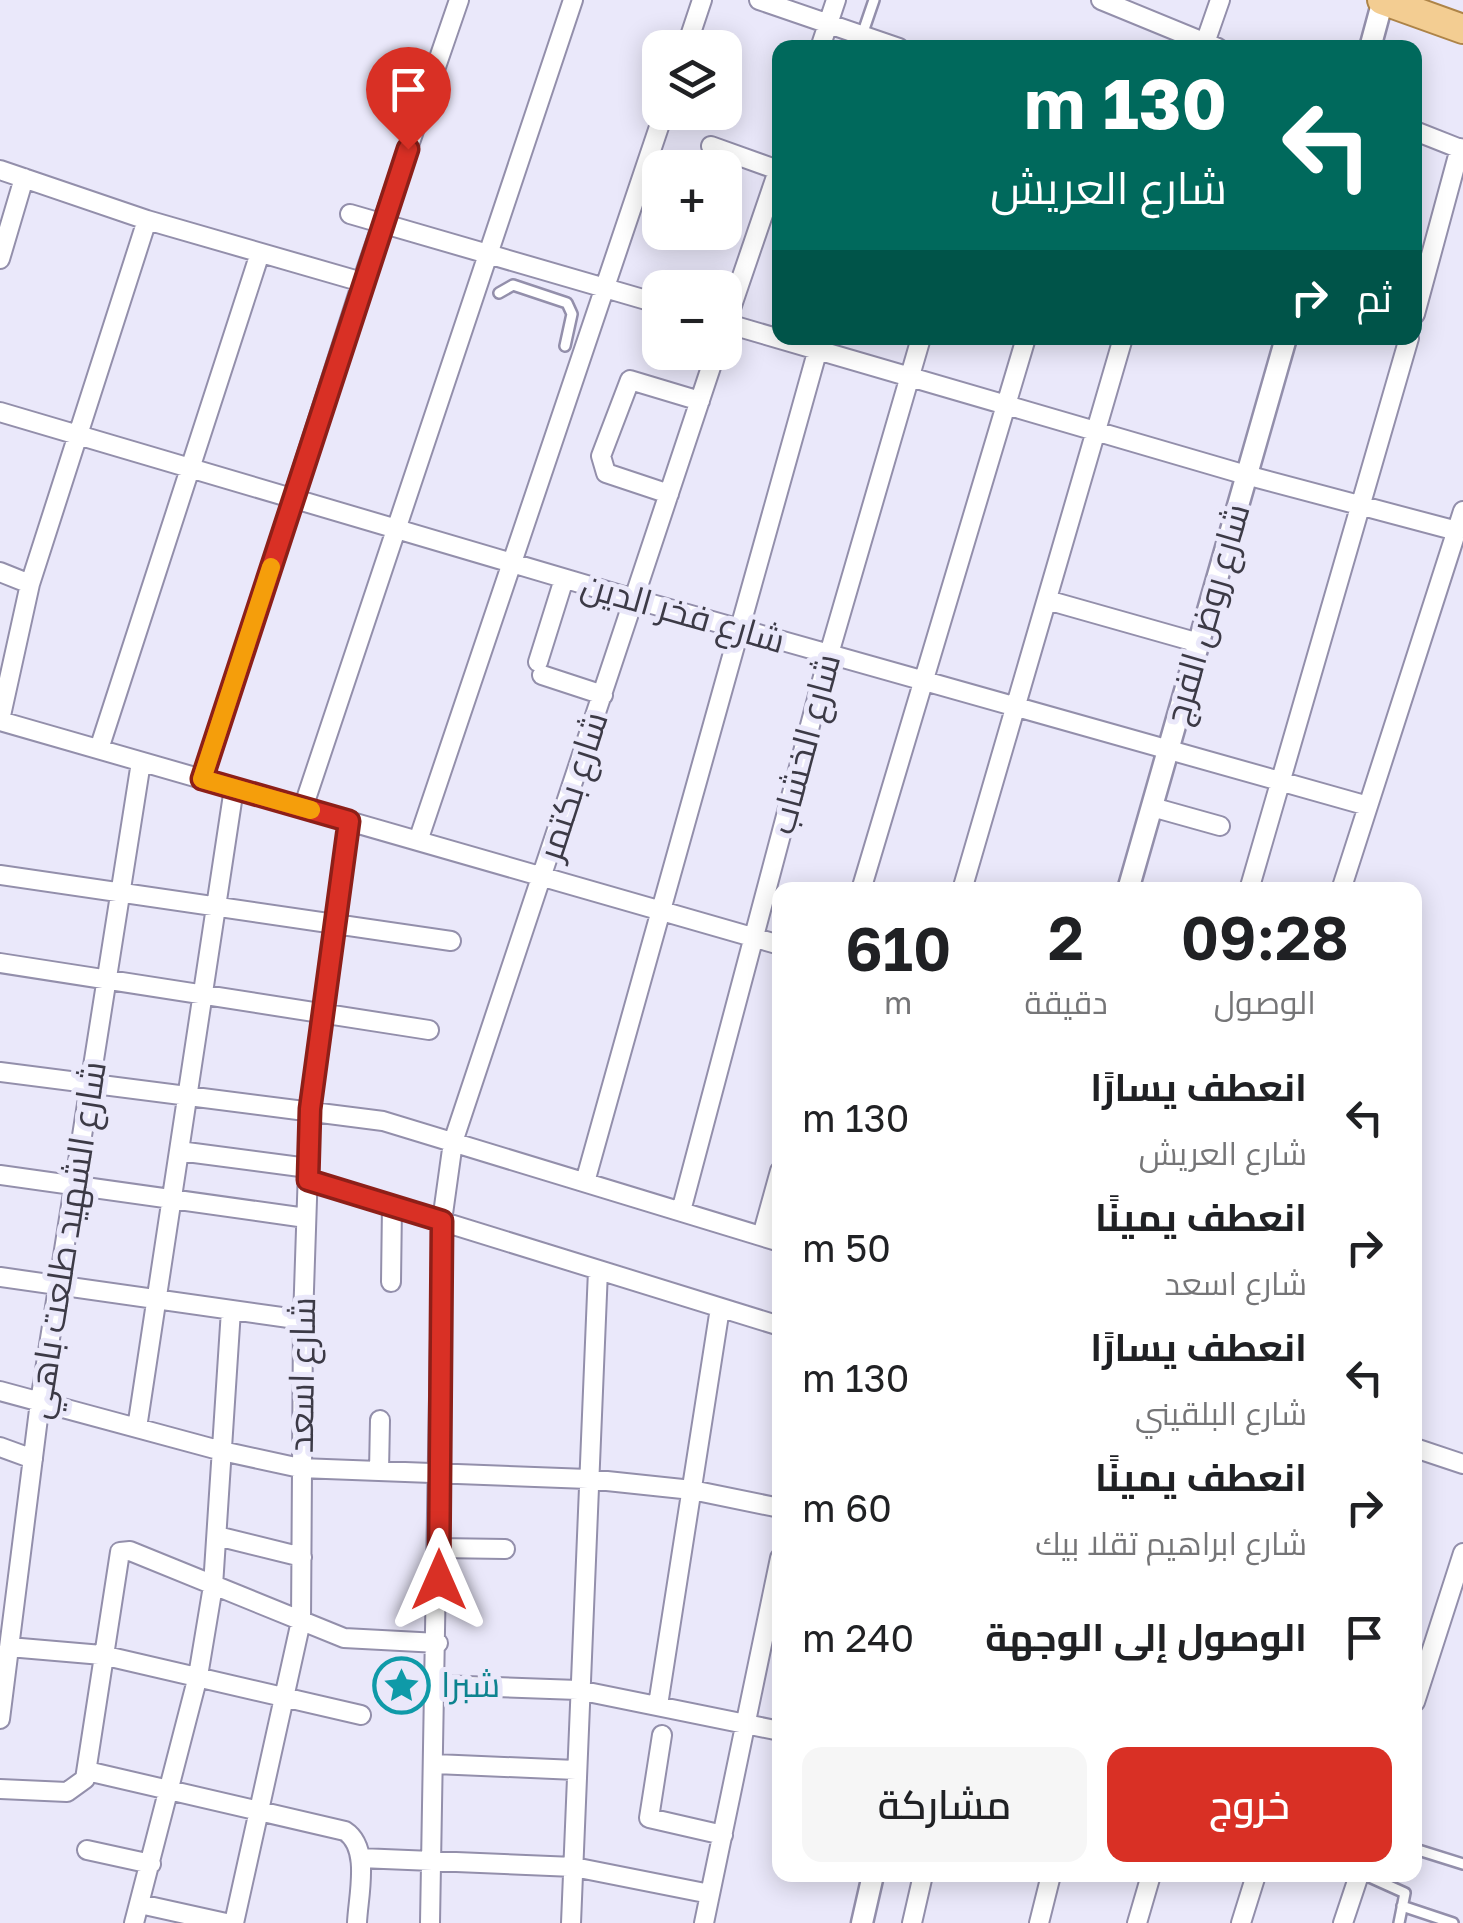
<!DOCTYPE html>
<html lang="ar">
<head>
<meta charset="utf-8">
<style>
  body { margin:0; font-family:"Golos Text",Cairo,sans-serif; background:#f6f6f6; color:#202124; direction:rtl; height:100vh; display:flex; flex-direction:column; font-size:38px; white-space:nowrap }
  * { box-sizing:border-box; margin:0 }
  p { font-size:32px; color:#757577 }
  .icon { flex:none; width:55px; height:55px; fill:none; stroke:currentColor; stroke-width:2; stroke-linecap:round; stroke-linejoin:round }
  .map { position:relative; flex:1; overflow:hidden; direction:ltr }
  .side { position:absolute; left:772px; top:882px; width:650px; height:1000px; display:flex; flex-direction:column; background:#fff; border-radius:20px; box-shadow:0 5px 25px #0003; direction:rtl }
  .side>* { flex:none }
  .banner { position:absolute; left:772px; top:40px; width:650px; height:305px; border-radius:20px; box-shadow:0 5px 25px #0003; direction:rtl; background:#00695c; color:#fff; overflow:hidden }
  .buttons { position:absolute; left:642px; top:30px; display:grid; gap:20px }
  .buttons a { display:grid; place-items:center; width:100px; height:100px; border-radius:20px; background:#fff; box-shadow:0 5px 25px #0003; font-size:50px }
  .pin { position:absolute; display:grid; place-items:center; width:85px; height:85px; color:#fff; margin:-102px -42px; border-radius:50% 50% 50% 0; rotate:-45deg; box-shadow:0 0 10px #0007 }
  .pin .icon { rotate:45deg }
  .me { position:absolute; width:110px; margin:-55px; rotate:0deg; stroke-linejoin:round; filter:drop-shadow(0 0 8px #0008) }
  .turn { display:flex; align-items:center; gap:35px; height:210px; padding:0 30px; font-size:45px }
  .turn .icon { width:130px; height:130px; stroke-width:2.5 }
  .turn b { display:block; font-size:70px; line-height:85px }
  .then { display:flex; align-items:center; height:95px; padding:0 30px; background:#0003; gap:20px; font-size:38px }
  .eta { display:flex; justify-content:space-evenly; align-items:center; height:170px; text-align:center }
  .eta b { font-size:60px; font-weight:600; line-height:70px }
  .action { display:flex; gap:20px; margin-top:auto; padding:20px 30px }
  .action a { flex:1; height:115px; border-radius:20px; background:#d93025; color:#fff; font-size:40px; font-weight:600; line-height:115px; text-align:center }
  .action a+a { background:#f6f6f6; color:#202124 }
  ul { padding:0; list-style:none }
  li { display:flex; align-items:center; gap:30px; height:130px; padding:0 30px }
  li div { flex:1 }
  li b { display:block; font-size:38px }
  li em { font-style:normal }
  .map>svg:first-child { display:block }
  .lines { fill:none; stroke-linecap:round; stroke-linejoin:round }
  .service-casing { stroke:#938fab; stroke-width:14 }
  .minor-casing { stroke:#938fab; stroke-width:22 }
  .tertiary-casing { stroke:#938fab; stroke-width:25 }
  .primary-casing { stroke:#ae8448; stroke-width:32 }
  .service { stroke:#fff; stroke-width:9 }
  .minor { stroke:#fff; stroke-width:18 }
  .tertiary { stroke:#fff; stroke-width:20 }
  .primary { stroke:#f3cd92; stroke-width:28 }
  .route-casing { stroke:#8d1f18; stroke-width:25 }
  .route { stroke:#d93025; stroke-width:18 }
  .slow { stroke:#f59e0b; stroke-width:18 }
  .labels { text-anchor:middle; stroke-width:10; stroke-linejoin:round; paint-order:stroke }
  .street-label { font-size:35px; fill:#3c3a46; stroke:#eae8fa }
  .culture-label { font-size:35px; fill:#0d838f; stroke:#eae8fa; text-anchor:start }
</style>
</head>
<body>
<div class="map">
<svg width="1463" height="1923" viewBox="0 0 1463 1923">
  <rect width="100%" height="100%" fill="#eae8fa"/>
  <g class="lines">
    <defs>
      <path id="service" d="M 862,35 L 874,0
        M 499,293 L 513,285 L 567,303 L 572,314 L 565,346
        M 1415,1849 L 1463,1864
        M 1365,1875 L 1405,1893 L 1399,1923
        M 1402,1906 L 1453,1923"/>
      <path id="minor" d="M 759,0 L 899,48
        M 1101,0 L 1218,48
        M 1205,43 L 1220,0
        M 686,48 L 702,0
        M 820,48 L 836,0
        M 1415,131 L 1463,150
        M 711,146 L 778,170
        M 0,170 L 147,220 L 362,282
        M 350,214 L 660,304
        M 0,259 L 24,178
        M 1415,314 L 1460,148
        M 725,323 L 1246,475 L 1457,531
        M 725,326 L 780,165
        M 0,412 L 634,599 L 1368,806
        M 669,494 L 606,473 L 601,456 L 630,380 L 700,401
        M 0,572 L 30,584
        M 1047,600 L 1199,643
        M 538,662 L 564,579
        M 542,675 L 603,695
        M 0,720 L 30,584 L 147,220
        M 0,721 L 780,945
        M 99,749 L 260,253
        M 203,779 L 362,282 L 459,0
        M 1152,807 L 1220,826
        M 303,808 L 573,0
        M 418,841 L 664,112
        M 0,875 L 451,941
        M 861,890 L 1026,338
        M 962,890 L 1123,338
        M 1249,890 L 1409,338
        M 1341,890 L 1463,511
        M 0,963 L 429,1030
        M 0,1072 L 383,1121 L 780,1242
        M 179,1151 L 308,1168
        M 0,1175 L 306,1218
        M 308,1180 L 780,1326
        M 585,1182 L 821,338
        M 681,1211 L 829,654 L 921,338
        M 762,1236 L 780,1171
        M 0,1277 L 303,1320
        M 391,1282 L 392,1206
        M 0,1391 L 222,1451 L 300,1468 L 588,1479 L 692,1490 L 780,1508
        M 137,1428 L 234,788
        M 0,1447 L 33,1459
        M 1415,1448 L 1463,1464
        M 379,1471 L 380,1420
        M 217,1536 L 302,1557
        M 439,1548 L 505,1549
        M 9,1647 L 102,1655 L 361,1715
        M 437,1685 L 578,1690 L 780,1731
        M 1415,1702 L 1463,1553
        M 658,1705 L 720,1308
        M 0,1719 L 40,1402 L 141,762
        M 662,1735 L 649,1818 L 723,1835
        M 435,1764 L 576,1770
        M 87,1771 L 345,1831 C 371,1848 358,1896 357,1923
        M 0,1789 L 67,1792 L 85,1779 L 120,1552 L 130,1551 L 344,1638 L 438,1643
        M 87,1850 L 151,1864
        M 360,1858 L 574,1867 L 710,1894
        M 140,1904 L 226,1923
        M 134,1923 L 198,1676 L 213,1586 L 231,1310
        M 234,1923 L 301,1621 L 303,1320 L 310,1109 L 349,821
        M 430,1923 L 442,1221 L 453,1142 L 716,352
        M 571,1923 L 598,1270
        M 704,1923 L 780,1558
        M 912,1923 L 923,1875
        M 1039,1923 L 1051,1875
        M 1137,1923 L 1151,1875
        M 1241,1923 L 1256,1875
        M 1343,1923 L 1359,1875"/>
      <path id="tertiary" d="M 1370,48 L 1383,0
        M 1128,890 L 1286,338
        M 862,1923 L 873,1875"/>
      <path id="primary" d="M 1382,0 L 1463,29"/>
    </defs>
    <use href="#service" class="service-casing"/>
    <use href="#minor" class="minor-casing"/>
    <use href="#tertiary" class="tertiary-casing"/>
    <use href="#primary" class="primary-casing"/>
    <use href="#service" class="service"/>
    <use href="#minor" class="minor"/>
    <use href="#tertiary" class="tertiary"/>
    <use href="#primary" class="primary"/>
  </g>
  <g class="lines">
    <defs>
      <path id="route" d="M 408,149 L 202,779 L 349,821 L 310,1109 L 308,1180 L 442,1221 L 439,1580"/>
    </defs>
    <use href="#route" class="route-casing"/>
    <use href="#route" class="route"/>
    <path class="slow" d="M 271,567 L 202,779 L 311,810"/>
  </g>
  <defs>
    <symbol id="sight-ring" viewBox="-11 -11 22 22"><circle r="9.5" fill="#eae8fa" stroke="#0f9aa8" stroke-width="1.5"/><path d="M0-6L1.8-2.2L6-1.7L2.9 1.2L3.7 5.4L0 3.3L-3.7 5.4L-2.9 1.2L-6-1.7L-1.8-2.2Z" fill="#0f9aa8"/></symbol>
  </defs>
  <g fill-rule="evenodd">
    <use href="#sight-ring" x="370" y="1654" width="63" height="63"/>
  </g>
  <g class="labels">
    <g class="street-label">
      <text transform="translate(683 613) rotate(16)" y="12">شارع فخر الدين</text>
      <text transform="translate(1207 614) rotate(-74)" y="12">شارع روض الفرج</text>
      <text transform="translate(805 744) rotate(-75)" y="12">شارع الخشاب</text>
      <text transform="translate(573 786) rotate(-72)" y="12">شارع بكتمر</text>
      <text transform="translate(66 1240) rotate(-81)" y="12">شارع الشهيد طلعت باهي</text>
      <text transform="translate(302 1375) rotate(-89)" y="12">شارع اسعد</text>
    </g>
    <g class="culture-label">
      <text x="441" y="1697">شبرا</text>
    </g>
  </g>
</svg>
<div class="buttons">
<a><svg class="icon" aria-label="layers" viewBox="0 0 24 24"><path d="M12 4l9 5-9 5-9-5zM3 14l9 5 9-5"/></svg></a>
<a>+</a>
<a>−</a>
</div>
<div class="pin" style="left:408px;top:149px;background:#d93025"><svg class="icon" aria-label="arrive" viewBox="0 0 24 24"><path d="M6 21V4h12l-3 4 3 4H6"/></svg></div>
<svg class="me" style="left:439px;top:1580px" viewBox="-20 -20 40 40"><path d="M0-17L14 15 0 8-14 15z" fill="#d93025" stroke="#fff" stroke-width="4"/></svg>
<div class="banner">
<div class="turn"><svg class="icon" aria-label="left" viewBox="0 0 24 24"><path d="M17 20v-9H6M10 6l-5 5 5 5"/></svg><div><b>130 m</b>شارع العريش</div></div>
<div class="then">ثم<svg class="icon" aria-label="right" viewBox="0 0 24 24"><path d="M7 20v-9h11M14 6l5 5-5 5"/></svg></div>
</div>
<section class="side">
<div class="eta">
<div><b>09:28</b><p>الوصول</p></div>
<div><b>2</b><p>دقيقة</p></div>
<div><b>610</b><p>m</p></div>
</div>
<ul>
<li><svg class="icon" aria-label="left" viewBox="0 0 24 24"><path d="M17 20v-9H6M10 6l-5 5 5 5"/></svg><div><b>انعطف يسارًا</b><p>شارع العريش</p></div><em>130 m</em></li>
<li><svg class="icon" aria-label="right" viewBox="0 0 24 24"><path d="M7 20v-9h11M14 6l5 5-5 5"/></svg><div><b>انعطف يمينًا</b><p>شارع اسعد</p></div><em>50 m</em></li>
<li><svg class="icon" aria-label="left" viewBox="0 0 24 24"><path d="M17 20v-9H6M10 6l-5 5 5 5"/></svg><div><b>انعطف يسارًا</b><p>شارع البلقيني</p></div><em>130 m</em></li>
<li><svg class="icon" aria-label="right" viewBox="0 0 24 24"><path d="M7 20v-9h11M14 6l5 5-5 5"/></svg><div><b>انعطف يمينًا</b><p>شارع ابراهيم تقلا بيك</p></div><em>60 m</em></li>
<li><svg class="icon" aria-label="arrive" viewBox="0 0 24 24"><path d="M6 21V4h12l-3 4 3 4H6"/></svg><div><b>الوصول إلى الوجهة</b></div><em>240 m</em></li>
</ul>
<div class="action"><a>خروج</a><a>مشاركة</a></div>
</section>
</div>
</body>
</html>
